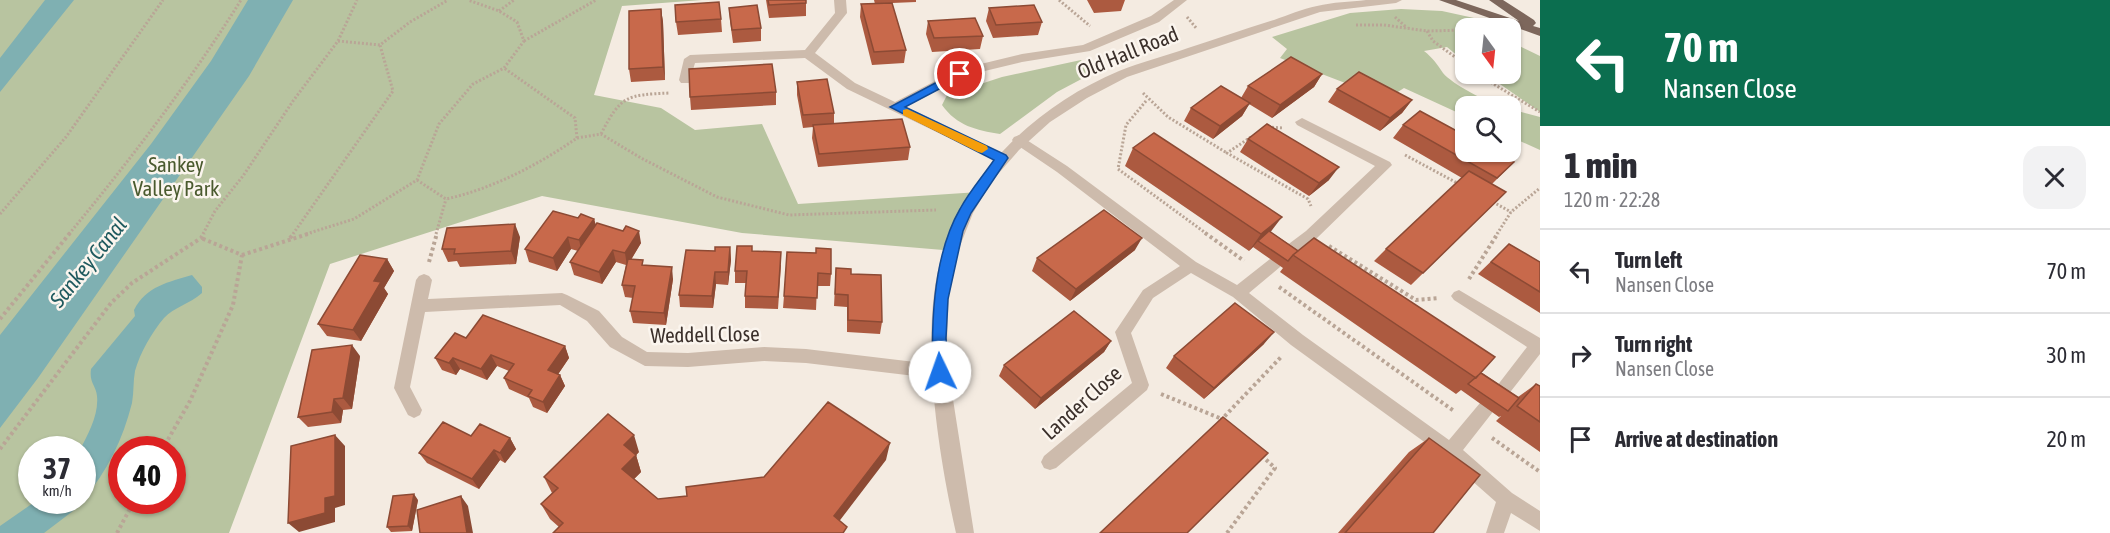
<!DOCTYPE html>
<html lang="en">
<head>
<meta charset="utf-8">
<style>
  body { margin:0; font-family:"Asap Condensed",sans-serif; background:#f2f2f3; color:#2b2b33; height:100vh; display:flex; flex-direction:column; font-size:22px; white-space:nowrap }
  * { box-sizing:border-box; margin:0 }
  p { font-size:20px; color:#7c7c81 }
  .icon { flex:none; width:33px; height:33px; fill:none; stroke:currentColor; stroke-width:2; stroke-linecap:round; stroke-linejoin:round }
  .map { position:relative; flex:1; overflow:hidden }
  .details { display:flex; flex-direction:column; background:#fff; width:570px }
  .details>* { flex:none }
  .banner { background:#0b6e4f; color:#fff; overflow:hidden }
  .needle { width:39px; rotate:165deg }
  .controls { position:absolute; left:1455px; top:18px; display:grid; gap:12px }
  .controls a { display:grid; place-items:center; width:66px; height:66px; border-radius:12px; background:#fff; box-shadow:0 2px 4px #0004; font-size:30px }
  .speed { position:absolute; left:18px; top:436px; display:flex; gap:12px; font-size:30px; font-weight:700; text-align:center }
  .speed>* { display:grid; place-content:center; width:78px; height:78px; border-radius:50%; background:#fff; box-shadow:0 2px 4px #0004; line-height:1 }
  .speed small { font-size:15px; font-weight:400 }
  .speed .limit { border:9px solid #d22; background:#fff; color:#111 }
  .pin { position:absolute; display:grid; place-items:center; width:51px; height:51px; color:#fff; margin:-26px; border:3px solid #fff; border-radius:50%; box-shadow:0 2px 6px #0007 }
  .me { position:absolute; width:66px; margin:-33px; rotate:357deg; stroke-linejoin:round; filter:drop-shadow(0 0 4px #0008) }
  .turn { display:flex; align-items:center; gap:21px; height:126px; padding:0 24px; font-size:27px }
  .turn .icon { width:78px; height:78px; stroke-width:2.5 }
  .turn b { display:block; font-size:42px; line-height:51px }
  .round { display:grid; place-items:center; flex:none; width:63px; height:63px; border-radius:18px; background:#f2f2f3 }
  .headline { display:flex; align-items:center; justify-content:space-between; height:102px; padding:0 24px }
  h1 { font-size:36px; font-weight:800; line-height:45px }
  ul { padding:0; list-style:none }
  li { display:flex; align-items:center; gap:18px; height:84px; padding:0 24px; border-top:2px solid #e1e1e2 }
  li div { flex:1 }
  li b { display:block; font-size:22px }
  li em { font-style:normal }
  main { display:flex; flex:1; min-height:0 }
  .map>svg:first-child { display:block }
  .green { fill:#b8c4a0; fill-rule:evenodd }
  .water { fill:#7fb0b2 }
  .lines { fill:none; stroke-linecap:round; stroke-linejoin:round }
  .path-far1 { stroke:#b9a596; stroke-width:3; stroke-dasharray:2 2; stroke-linecap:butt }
  .path { stroke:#b9a596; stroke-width:4; stroke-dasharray:3 3; stroke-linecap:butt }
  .minor { fill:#cdbbac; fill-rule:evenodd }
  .tertiary { fill:#cdbbac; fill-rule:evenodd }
  .primary { fill:#7d675c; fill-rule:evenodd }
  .wall { fill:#ac5a40 }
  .shaded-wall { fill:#8c4a34 }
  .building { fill:#c8694b; stroke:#8c4a34; stroke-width:1.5 }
  .route { fill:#1a73e8; stroke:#114b97; stroke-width:1.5 }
  .slow { fill:#f59e0b }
  .labels { text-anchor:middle; stroke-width:5; stroke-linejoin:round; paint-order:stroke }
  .street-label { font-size:21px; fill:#3b302b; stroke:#fbf5ee }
  .park-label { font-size:21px; fill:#4a5a2e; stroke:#fbf5ee }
  .water-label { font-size:22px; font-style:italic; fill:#1f5a5e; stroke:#fbf5ee }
</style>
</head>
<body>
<main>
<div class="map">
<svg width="1540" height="533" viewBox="0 0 1540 533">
  <rect width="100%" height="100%" fill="#f4ebe1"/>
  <path class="green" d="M 0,0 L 702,0 L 622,6 L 594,95 L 661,108 L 695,130 L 762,124 L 798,204 L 979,192 L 955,251 L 742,233 L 542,196 L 330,264 L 229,533 L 0,533 ZM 32,450 L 82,450 L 82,501 L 32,501 ZM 122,450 L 172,450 L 172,501 L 122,501 Z
    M 1401,9 L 1442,11 L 1474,18 L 1462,25 L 1472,28 L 1466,28 L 1465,62 L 1447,47 L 1424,51 C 1433,58 1437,64 1443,73 C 1452,84 1488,103 1503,106 L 1466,106 L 1465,116 L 1404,88 L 1387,99 L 1280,58 L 1287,49 L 1272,37 L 1350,13 Z
    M 1511,42 L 1540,56 L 1540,112 L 1487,75 L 1479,74 L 1510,74 Z
    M 1081,60 L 1091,74 L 1057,92 L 1000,134 C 976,130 957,126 942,105 L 947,95 L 1002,77 Z
    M 1510,109 L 1540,117 L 1540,150 L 1511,137 Z"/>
  <path class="water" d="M 45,0 L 74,0 L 0,92 L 0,58 Z
    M 248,0 L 293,0 L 249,76 L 38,378 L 0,428 L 0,335 L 151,144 L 211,61 Z
    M 192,275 L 202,287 L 202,293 C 190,304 174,307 164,318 C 152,332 140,353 135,371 C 133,381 134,392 132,403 C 123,439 107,472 83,500 L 82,450 L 80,450 C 88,434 99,415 97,396 C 96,385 89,383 91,369 L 135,316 L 134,310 C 146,286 169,282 192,275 Z
    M 36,501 L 82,501 L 73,511 L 44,533 L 0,533 L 0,526 Z"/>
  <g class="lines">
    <path class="path-far1" d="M 1059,0 L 1090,26
      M 499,11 L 514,0
      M 1187,17 L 1197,29
      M 1395,17 L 1407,28
      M 1356,25 L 1384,25 L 1427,31 L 1466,30
      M 1427,31 L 1433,41 L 1466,65
      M 338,41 L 380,45 L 410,22 L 448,0
      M 524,41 L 596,0
      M 1477,74 L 1540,112
      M 1143,93 L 1168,117 L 1227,153
      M 1146,101 L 1126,125 L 1118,169 L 1207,234
      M 1268,127 L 1284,128
      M 601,134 C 621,95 627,95 669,93
      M 1251,137 L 1227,153 L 1308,199 L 1311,206
      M 577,138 L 601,134 L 641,158 L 717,197 L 789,215 L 936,210
      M 1405,155 L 1459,184
      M 417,180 L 446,199 C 492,189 538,165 577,138 L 575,118 L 504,68
      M 1493,202 L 1511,212
      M 0,214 L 66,137 L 163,0
      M 69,234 C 131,159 189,83 241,0
      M 203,234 L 215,211 L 243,176 L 293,101 L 338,41 L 357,0
      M 293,234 L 393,91 L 380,45
      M 306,234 L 354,219 L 417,180 L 439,124 L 473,84 L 504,68 L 524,41 L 517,22 L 499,11 L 468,0
      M 436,234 L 446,199
      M 1497,234 L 1511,212 L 1540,188"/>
    <path class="path" d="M 1205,233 L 1244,261
      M 290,238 L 294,233
      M 1329,246 L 1416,300 L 1438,298
      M 242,255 L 311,233
      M 429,262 L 437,233
      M 1469,279 L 1498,233
      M 1279,287 L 1454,411
      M 0,319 L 70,233
      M 1161,394 L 1222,419
      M 1224,420 L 1222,419 L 1282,356
      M 1492,438 L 1540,472
      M 0,449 L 111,303 L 132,283 L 201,238 L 204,233
      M 162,450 L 190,401 L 233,305 L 242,255 L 201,238
      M 117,533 L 134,501
      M 1227,533 L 1275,468 L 1260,454"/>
    <path class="minor" d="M 834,0 L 846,0 L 847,13 L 815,53 L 855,83 L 895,102 L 956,70 L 1022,54 L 1083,45 L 1151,16 L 1174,0 L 1187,0 L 1159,22 L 1090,51 L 1022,62 L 964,76 L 906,107 L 1006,155 L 1008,158 L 1001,163 L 847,89 L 805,58 L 695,63 L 689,83 L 681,83 L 679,80 L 684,59 L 690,55 L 805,50 L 835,13 Z
      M 1302,118 L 1390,162 L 1392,165 L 1316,239 L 1287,259 L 1282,257 L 1280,253 L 1282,249 L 1306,231 L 1375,166 L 1297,125 L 1295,122 Z
      M 1019,135 L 1067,166 L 1196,262 L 1237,285 L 1270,259 L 1280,259 L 1282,263 L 1280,267 L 1249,293 L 1303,335 L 1449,440 L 1480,403 L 1486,400 L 1492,403 L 1494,408 L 1492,413 L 1463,450 L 1512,493 L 1540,511 L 1540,531 L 1511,513 L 1504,533 L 1486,533 L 1496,502 L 1445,457 L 1291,345 L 1233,297 L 1191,273 L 1153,298 L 1131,333 L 1149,385 L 1147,390 L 1056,468 L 1050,470 L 1044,468 L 1041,462 L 1044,456 L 1132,383 L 1115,332 L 1143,290 L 1180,266 L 1057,172 L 1014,143 L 1012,140 L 1014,137 Z
      M 424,274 L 429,276 L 432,280 L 428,299 L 562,293 L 567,295 L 599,311 L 622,337 L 647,352 L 688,353 L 764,347 L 806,349 L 940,365 L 946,367 L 948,372 L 946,377 L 940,379 L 806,363 L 764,361 L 688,367 L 645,366 L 610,347 L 587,321 L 560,305 L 425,312 L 410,387 L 422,410 L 420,415 L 414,418 L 408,415 L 394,388 L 416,280 L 419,276 Z
      M 1459,290 L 1540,338 L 1540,354 L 1504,400 L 1498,402 L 1492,400 L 1490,395 L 1527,347 L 1454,300 L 1451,296 L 1454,292 Z"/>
    <path class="tertiary" d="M 1366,0 L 1402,0 L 1396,3 L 1320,12 L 1127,77 L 1087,98 L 1050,122 L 1019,150 L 992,181 L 973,213 L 958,251 L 949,293 L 947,340 L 949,374 L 974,533 L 956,533 C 940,462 925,367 934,294 C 946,191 1026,110 1119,71 C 1141,62 1165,56 1188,48 C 1216,39 1245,29 1274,20 C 1288,15 1302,9 1317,6 C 1333,2 1350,2 1366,0 Z"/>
    <path class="primary" d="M 1439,0 L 1456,0 L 1519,21 L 1489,0 L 1503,0 L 1534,20 L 1536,23 L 1533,26 L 1540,28 L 1540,36 Z"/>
  </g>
  <path class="wall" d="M 766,0 L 806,0 L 806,16 L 769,18 Z
    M 874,0 L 916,0 L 916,2 L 892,3 L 906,50 L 904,63 L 872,65 L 860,17 L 861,4 L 875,4 Z
    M 1087,0 L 1125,0 L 1121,11 L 1094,13 Z
    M 729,8 L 761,28 L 761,41 L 733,43 L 730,21 Z
    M 989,8 L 1042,22 L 1038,35 L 993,38 L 986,21 Z
    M 661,9 L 663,22 L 665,80 L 631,82 L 629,69 Z
    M 721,19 L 722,32 L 678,35 L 676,22 Z
    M 928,21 L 983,36 L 980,49 L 932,52 L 926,34 Z
    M 1322,74 L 1314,87 L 1272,118 L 1249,104 L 1242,116 L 1213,139 L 1184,121 L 1191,108 L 1241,98 L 1248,86 Z
    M 797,82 L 834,113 L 834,124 L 910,147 L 908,160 L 818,167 L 812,138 L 813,127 L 803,128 L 797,95 Z
    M 1337,89 L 1412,100 L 1402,113 L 1380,131 L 1328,102 Z
    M 776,92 L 776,105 L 691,110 L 690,97 Z
    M 1403,125 L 1514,162 L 1492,184 L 1506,192 L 1411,285 L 1374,261 L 1386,249 L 1462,178 L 1393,138 Z
    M 1248,139 L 1329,180 L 1309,196 L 1240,152 Z
    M 1133,148 L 1271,232 L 1518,397 L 1536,384 L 1540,386 L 1540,452 L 1496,421 L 1501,416 L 1499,417 L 1461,390 L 1456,394 L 1280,272 L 1283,268 L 1253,247 L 1249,251 L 1125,166 Z
    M 578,218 L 594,219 L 596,225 L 641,243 L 631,260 L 673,279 L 666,325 L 633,323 L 630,311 L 633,298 L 625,297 L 622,285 L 626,265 L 616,262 L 602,284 L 574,275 L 570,262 L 578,251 L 571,249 L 557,271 L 529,262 L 525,249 Z
    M 520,237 L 516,264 L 460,267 L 457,261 L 448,262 L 442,249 Z
    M 1509,244 L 1540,262 L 1540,313 L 1478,274 Z
    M 730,247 L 731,260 L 728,285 L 716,284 L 713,308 L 680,307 L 679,295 L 715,251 Z
    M 1135,250 L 1070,301 L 1032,271 L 1037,258 Z
    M 752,251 L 781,265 L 778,309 L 745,308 L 745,296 L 746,283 L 735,283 L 735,271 Z
    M 816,253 L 831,274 L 830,286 L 817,286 L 816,310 L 783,308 L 784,296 Z
    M 387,259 L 394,271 L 384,288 L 388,294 L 361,341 L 327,336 L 318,324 Z
    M 836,268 L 851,274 L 882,322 L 880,334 L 847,332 L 847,307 L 834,306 Z
    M 466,338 L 565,346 L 569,358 L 558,374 L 560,375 L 565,386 L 547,413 L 533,407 L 529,398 L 509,389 L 504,378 L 509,371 L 497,366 L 487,380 L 460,369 L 456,375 L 442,370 L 435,358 Z
    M 1111,341 L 1104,352 L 1035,409 L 999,376 L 1004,365 Z
    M 1264,344 L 1204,399 L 1166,368 L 1174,356 Z
    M 360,356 L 352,409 L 343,410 L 341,423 L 308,427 L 298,417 Z
    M 510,438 L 516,449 L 505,463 L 500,460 L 479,489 L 427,463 L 419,453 Z
    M 1429,438 L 1433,533 L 1338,533 L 1409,452 Z
    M 639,452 L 636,455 L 641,472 L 634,479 L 658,499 L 687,496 L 886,460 L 559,527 L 550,519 L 541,504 L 552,493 L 544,477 Z
    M 418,500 L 412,531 L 391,532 L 387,527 Z"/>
  <path class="shaded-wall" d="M 661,9 L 663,22 L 665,80 L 663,67 Z
    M 1322,74 L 1314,87 L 1272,118 L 1280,105 Z
    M 1412,100 L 1402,113 L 1380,131 L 1390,118 Z
    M 1250,103 L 1242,116 L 1213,139 L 1220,126 Z
    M 1339,167 L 1329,180 L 1309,196 L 1319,183 Z
    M 1282,217 L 1269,234 L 1258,241 L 1253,247 L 1249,251 L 1261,234 Z
    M 594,219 L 597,231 L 582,253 L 579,240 Z
    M 515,224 L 520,237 L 516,264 L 511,251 Z
    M 639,231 L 641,243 L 627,266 L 625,253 Z
    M 568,237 L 571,249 L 557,271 L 553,258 Z
    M 1142,238 L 1135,250 L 1070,301 L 1076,289 Z
    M 730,247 L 731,260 L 728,285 L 728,272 Z
    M 613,250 L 616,262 L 602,284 L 599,272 Z
    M 387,259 L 394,271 L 384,288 L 388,294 L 361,341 L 353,330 L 374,281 Z
    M 672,267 L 673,279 L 666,325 L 664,313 Z
    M 715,272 L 716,284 L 713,308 L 712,296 Z
    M 1274,332 L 1264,344 L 1204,399 L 1214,388 Z
    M 1111,341 L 1104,352 L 1035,409 L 1041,398 Z
    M 352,345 L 360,356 L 352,409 L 343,398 Z
    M 565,346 L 569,358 L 553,382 L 548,370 Z
    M 491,355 L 497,366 L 487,380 L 481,369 Z
    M 453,358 L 460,369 L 456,375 L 449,363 Z
    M 560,375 L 565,386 L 547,413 L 543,402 Z
    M 334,399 L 343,410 L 341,423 L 332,412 Z
    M 335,435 L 345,446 L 345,505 L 335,508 L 335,522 L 299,532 L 288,523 Z
    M 634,435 L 639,452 L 629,462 L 624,445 Z
    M 510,438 L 516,449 L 505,463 L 500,453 Z
    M 890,443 L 886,460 L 831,532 L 834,516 Z
    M 494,450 L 500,460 L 479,489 L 472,479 Z
    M 636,455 L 641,472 L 627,486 L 622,469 Z
    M 414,494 L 418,500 L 412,531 L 408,526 Z
    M 461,496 L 468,506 L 473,533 L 467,533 Z"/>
  <path class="building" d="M 768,0 L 806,0 L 806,3 L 769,5 Z
    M 719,2 L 721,19 L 676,22 L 675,5 Z
    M 892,3 L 906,50 L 874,52 L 861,4 Z
    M 757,5 L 761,28 L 732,30 L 729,8 Z
    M 1034,5 L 1042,22 L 996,25 L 989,8 Z
    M 661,9 L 663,67 L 629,69 L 629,11 Z
    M 975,18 L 983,36 L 934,38 L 928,21 Z
    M 1291,57 L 1322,74 L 1280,105 L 1248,86 Z
    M 772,64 L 776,92 L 690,97 L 689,69 Z
    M 1359,72 L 1412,100 L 1390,118 L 1337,89 Z
    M 827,79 L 834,113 L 803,115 L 797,82 Z
    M 1221,86 L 1250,103 L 1220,126 L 1191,108 Z
    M 1420,111 L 1466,136 L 1466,152 L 1495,152 L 1514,162 L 1497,178 L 1403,125 Z
    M 902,119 L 910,147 L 819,154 L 813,125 Z
    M 1267,124 L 1339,167 L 1319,183 L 1248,139 Z
    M 1154,133 L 1282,217 L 1261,234 L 1133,148 Z
    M 1469,171 L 1506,192 L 1423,273 L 1386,249 Z
    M 1104,210 L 1142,238 L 1076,289 L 1037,258 Z
    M 553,211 L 578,218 L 581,214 L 594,219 L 579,240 L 568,237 L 553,258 L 525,249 Z
    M 597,223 L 623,231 L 626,226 L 639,231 L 625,253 L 613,250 L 599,272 L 570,262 Z
    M 515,224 L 511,251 L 454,254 L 455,249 L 442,249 L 447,228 Z
    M 1269,231 L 1298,251 L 1293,255 L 1288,261 L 1258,241 Z
    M 1314,238 L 1495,357 L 1476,378 L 1293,255 Z
    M 1509,244 L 1540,262 L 1540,292 L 1491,262 Z
    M 737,246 L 752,246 L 752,251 L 781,252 L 778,297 L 745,296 L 747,271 L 735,271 Z
    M 715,247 L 730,247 L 728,272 L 715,272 L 712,296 L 679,295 L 686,250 L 715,251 Z
    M 816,248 L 831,249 L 831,274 L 818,273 L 817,298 L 784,296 L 787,252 L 816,253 Z
    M 360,255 L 387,259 L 374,281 L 381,282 L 353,330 L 318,324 Z
    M 628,259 L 643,260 L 642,265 L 672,267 L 664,313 L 630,311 L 635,286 L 622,285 Z
    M 836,268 L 851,269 L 851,274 L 881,275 L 882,322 L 848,320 L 848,295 L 835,294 Z
    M 1235,303 L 1274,332 L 1214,388 L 1174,356 Z
    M 1074,311 L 1111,341 L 1041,398 L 1004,365 Z
    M 483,315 L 565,346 L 548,370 L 560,375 L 543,402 L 528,396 L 532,390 L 504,378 L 514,364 L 491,355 L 481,369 L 453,358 L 449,363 L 435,358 L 455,333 L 466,338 Z
    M 352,345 L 343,398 L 334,399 L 332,412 L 298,417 L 312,350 Z
    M 1481,373 L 1519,398 L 1508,411 L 1468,384 Z
    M 1536,384 L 1540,386 L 1540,422 L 1517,406 Z
    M 828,402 L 890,443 L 834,516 L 847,527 L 843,533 L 553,533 L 563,523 L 541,504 L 558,488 L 544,477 L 608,414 L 634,435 L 624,445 L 636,455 L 622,469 L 658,499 L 687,496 L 686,487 L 764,477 Z
    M 1223,417 L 1268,453 L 1187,533 L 1100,533 Z
    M 443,422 L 471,436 L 480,424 L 510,438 L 500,453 L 494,450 L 472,479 L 419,453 Z
    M 335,435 L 335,496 L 325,498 L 325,513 L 288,523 L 291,446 Z
    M 1429,438 L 1480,475 L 1433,533 L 1345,533 Z
    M 414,494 L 408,526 L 387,527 L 393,496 Z
    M 461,496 L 467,533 L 420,533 L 417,510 Z"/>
  <path class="route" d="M 960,70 L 965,74 L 964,76 L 905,107 L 1006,155 L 1008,158 L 971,213 L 963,231 L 948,299 L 946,338 L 948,372 L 946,377 L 940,379 L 935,377 L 933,372 C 931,322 934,254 960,209 C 969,192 983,176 994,160 L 890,107 Z"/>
  <path class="slow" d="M 907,109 L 987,146 L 988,149 L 982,153 L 978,152 L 903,115 L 903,110 Z"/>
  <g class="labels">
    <g class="street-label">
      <text transform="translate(1128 53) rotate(-22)" y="7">Old Hall Road</text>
      <text transform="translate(705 335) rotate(-1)" y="7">Weddell Close</text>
      <text transform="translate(1082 403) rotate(-42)" y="7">Lander Close</text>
    </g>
    <g class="park-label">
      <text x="176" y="172">Sankey<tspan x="176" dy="24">Valley Park</tspan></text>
    </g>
    <g class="water-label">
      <text transform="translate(88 262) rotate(-51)" y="8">Sankey Canal</text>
    </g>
  </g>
</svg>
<div class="controls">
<a><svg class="needle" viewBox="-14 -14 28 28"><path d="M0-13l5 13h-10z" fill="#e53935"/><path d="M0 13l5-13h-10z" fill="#7c7c81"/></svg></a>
<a><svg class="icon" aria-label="search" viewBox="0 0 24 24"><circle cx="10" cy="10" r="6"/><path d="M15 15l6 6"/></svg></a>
</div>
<div class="speed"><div>37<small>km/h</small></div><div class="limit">40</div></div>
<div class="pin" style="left:960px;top:74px;background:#d93025"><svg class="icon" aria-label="arrive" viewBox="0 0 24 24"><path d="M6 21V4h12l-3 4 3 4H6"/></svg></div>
<svg class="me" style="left:940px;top:372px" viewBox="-20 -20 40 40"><circle r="19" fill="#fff"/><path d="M0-13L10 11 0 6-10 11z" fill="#1a73e8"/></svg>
</div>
<section class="details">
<div class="banner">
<div class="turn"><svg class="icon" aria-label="left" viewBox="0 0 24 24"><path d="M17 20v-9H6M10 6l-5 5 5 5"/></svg><div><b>70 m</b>Nansen Close</div></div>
</div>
<div class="headline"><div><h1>1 min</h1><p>120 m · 22:28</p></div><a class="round"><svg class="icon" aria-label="close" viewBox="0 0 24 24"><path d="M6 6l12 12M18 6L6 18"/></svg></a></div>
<ul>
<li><svg class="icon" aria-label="left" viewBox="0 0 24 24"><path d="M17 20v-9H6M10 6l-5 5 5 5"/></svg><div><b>Turn left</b><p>Nansen Close</p></div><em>70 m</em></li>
<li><svg class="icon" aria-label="right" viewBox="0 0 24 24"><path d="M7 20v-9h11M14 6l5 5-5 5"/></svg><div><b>Turn right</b><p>Nansen Close</p></div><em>30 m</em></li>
<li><svg class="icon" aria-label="arrive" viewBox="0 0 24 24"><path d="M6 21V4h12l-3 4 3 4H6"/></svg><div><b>Arrive at destination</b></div><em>20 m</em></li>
</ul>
</section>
</main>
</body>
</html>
